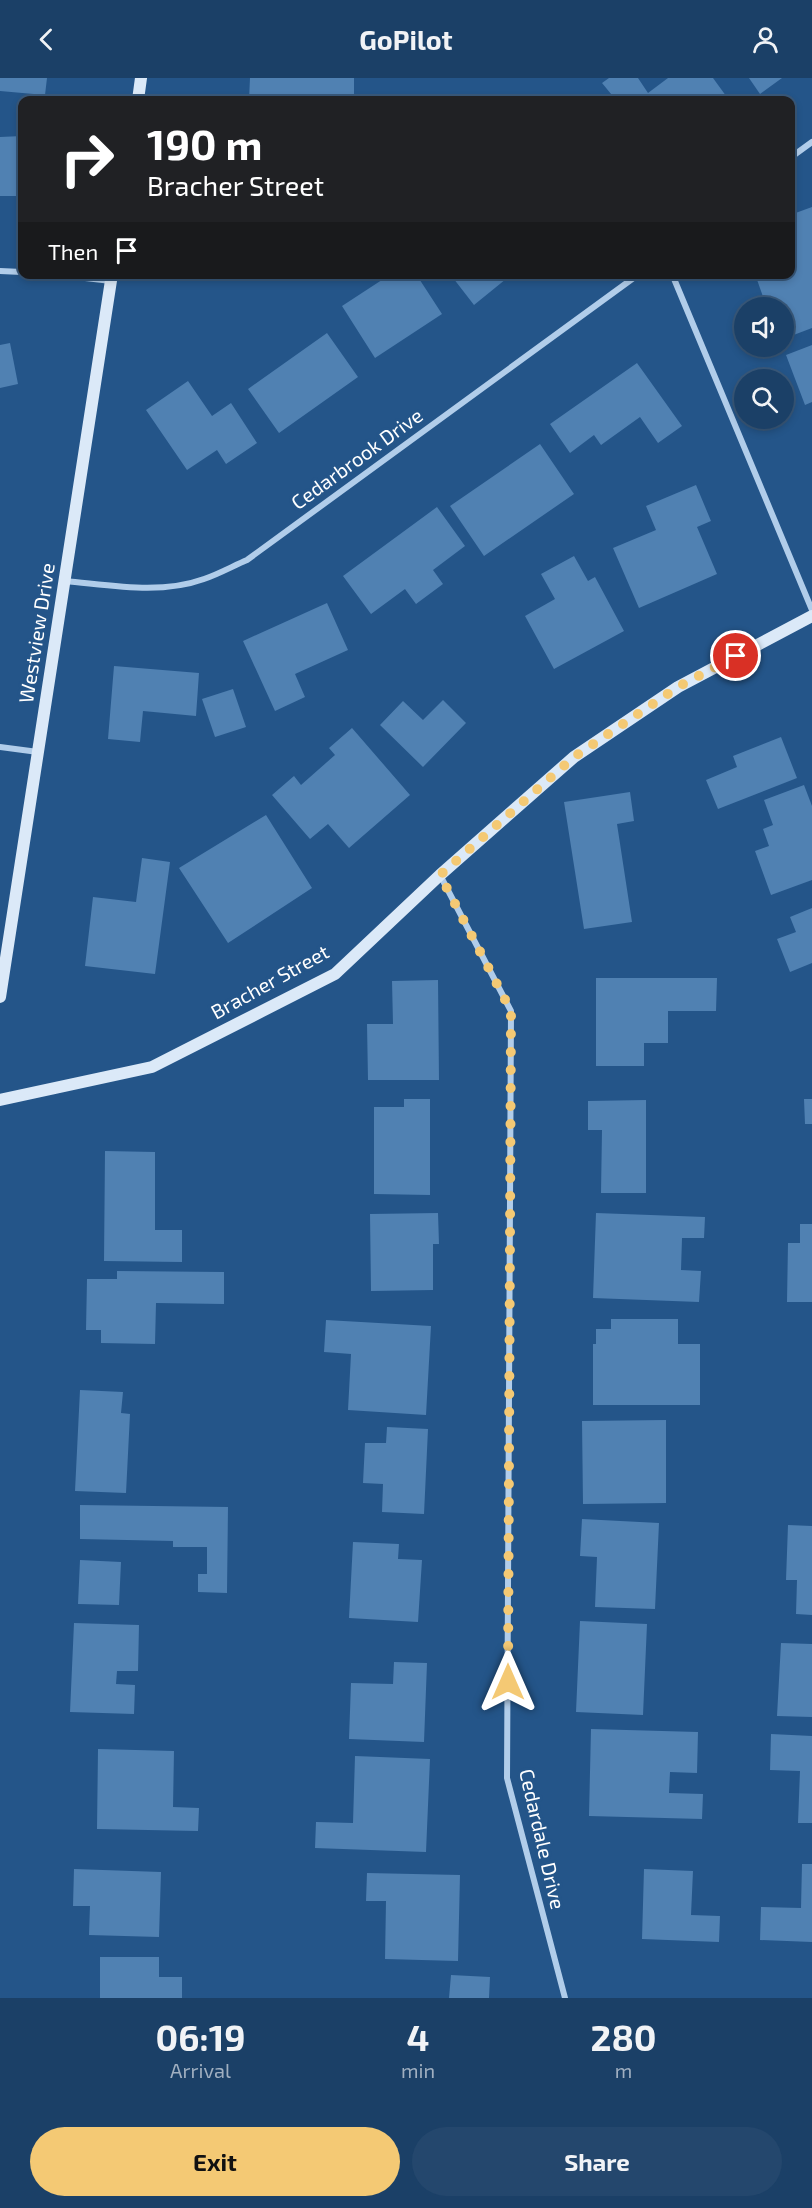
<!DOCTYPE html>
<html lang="en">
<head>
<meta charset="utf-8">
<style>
  body { margin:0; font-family:"Exo 2",sans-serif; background:#24476d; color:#f1f3f6; height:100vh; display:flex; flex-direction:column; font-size:22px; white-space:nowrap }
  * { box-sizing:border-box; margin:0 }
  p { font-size:20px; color:#a0afc0 }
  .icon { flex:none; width:33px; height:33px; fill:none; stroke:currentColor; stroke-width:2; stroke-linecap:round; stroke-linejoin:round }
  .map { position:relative; height:1920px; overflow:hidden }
  .panel { display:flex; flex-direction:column; background:#1b4067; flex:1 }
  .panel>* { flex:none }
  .top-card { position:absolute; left:18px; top:18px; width:777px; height:183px; border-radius:12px; box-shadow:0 3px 9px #0003,0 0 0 2px #39597b; background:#202124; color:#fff; overflow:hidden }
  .tools { position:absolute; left:734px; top:219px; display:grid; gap:12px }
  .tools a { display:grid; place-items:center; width:60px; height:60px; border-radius:50%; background:#1b4067; box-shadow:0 3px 9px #0003,0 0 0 2px #39597b; font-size:30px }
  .pin { position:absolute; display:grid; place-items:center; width:51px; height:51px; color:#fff; margin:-26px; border:3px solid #fff; border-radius:50%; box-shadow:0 2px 6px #0007 }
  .me { position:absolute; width:66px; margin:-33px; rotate:0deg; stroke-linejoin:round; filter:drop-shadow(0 0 4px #0008) }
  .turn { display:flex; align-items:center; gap:21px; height:126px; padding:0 30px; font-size:27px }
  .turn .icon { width:78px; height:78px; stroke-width:2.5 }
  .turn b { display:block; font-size:42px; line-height:51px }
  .then { display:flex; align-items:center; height:57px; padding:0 30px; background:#0003; gap:12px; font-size:22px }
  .eta { display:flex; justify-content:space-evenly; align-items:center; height:102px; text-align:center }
  .eta b { font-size:36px; font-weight:700; line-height:42px }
  .cta { display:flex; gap:12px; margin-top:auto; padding:12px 30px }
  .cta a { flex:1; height:69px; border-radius:36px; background:#f4c974; color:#111; font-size:24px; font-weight:700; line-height:69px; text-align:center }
  .cta a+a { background:#24476d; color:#f1f3f6 }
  header { display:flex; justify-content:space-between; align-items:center; height:78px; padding:0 30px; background:#1b4067; font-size:27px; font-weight:700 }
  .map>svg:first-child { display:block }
  .building { fill:#5081b2 }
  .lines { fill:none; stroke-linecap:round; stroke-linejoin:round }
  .street { stroke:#b1cdea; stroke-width:6 }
  .secondary { stroke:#dbe9f8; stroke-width:12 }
  .route { stroke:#f4c974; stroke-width:10; stroke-dasharray:0 18 }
  .labels { text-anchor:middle; stroke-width:6; stroke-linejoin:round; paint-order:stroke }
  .street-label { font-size:20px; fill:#fff; stroke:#245589 }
</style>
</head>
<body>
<header><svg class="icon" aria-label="back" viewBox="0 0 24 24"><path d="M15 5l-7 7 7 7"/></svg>GoPilot<svg class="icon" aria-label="person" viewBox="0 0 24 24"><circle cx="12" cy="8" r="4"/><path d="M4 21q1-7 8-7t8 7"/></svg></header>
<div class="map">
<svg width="812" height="1920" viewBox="0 0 812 1920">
  <rect width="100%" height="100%" fill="#245589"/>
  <path class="building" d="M 0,0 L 47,0 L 45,17 L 0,13 Z
    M 250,0 L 354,0 L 354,22 L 249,22 Z
    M 609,0 L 638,0 L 648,15 L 668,0 L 713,0 L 729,22 L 616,22 L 602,5 Z
    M 749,0 L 782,0 L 760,16 Z
    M 22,58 L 22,118 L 0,118 L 0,59 Z
    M 812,129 L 812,250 L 783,261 L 783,230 L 767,230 L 755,196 L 790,196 L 790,137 Z
    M 391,196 L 416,196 L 442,236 L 375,280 L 342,228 Z
    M 450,196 L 512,196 L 474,227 Z
    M 327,255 L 358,299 L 279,355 L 248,311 Z
    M 10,265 L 18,306 L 0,310 L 0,267 Z
    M 812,267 L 812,324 L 805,327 L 786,277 Z
    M 637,285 L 682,348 L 658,365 L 640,339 L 601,367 L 594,357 L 570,375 L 550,346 Z
    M 188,303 L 212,338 L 231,325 L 257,365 L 226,386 L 217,372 L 187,392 L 146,332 Z
    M 540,366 L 574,416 L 484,478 L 450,428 Z
    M 696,407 L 711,443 L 697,449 L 717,496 L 639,530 L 613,470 L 656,452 L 646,428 Z
    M 437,429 L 465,468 L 433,492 L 443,506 L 416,526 L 405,511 L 371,536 L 343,498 Z
    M 574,478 L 588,503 L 595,499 L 624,553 L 554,591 L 525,538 L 555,521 L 541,496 Z
    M 327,525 L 348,572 L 295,596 L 305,619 L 275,633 L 243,563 Z
    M 114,588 L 199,595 L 196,638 L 143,633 L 140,664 L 108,661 Z
    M 233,611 L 246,649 L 215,659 L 202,621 Z
    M 443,622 L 466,645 L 423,689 L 380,647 L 403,623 L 423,642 Z
    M 352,650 L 410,717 L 349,770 L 328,746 L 310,761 L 272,717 L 294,698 L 301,707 L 335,677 L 329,670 Z
    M 781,659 L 797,700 L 718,731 L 706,702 L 737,689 L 733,678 Z
    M 804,707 L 812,728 L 812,802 L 771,817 L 755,773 L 769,768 L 763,751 L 773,747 L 764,722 Z
    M 630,714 L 634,743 L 617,746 L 632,844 L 584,851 L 564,724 Z
    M 266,737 L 312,810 L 228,865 L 179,790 Z
    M 142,780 L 170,784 L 155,896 L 85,888 L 93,819 L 136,824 Z
    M 812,830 L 812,885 L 790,894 L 777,861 L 796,854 L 790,839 Z
    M 596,900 L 717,900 L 716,933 L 668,933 L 668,965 L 644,965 L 644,988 L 596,988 Z
    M 438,902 L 439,1002 L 368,1002 L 367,946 L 393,946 L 392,903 Z
    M 404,1021 L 430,1021 L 430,1117 L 374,1116 L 374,1029 L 404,1029 Z
    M 804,1021 L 812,1021 L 812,1046 L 805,1046 Z
    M 646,1022 L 646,1115 L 601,1115 L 602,1052 L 588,1052 L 588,1023 Z
    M 105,1073 L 155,1074 L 155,1152 L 182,1152 L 182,1184 L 104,1183 Z
    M 438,1135 L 439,1166 L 433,1166 L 433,1212 L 371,1213 L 370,1136 Z
    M 596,1135 L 705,1139 L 704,1160 L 682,1160 L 681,1192 L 701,1193 L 699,1224 L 593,1220 Z
    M 800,1146 L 812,1146 L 812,1224 L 787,1224 L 788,1165 L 800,1165 Z
    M 117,1193 L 224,1194 L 224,1226 L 156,1225 L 155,1266 L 101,1265 L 101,1252 L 86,1252 L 87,1201 L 117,1201 Z
    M 611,1241 L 678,1241 L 678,1266 L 700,1266 L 700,1327 L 593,1327 L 593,1266 L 596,1266 L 596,1251 L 611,1251 Z
    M 326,1242 L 431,1248 L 426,1337 L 348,1332 L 351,1276 L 324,1274 Z
    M 80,1312 L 123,1314 L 121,1335 L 130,1336 L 126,1415 L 75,1413 Z
    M 666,1342 L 666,1425 L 583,1426 L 582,1343 Z
    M 387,1349 L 428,1351 L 424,1436 L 382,1434 L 383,1406 L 363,1405 L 365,1365 L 386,1365 Z
    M 80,1427 L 228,1429 L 227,1515 L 198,1514 L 198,1496 L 207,1496 L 207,1469 L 173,1469 L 173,1463 L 80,1461 Z
    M 582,1441 L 659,1445 L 655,1531 L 595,1529 L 597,1479 L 580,1478 Z
    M 788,1447 L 812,1448 L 812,1537 L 796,1536 L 797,1502 L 786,1502 Z
    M 353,1464 L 399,1466 L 398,1481 L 422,1482 L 418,1544 L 349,1540 Z
    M 80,1482 L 121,1484 L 119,1527 L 78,1526 Z
    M 580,1543 L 647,1546 L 643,1637 L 576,1634 Z
    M 74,1545 L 139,1547 L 138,1593 L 117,1593 L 116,1606 L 135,1607 L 134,1636 L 70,1634 Z
    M 781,1565 L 812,1566 L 812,1639 L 777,1638 Z
    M 394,1584 L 427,1585 L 424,1664 L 349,1661 L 351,1605 L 393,1606 Z
    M 591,1651 L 698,1654 L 697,1695 L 670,1694 L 669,1715 L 703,1716 L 702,1741 L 589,1738 Z
    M 771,1656 L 812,1658 L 812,1745 L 798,1745 L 800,1693 L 770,1692 Z
    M 98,1671 L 174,1673 L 173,1729 L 199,1730 L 198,1753 L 97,1751 Z
    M 355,1678 L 430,1681 L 426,1774 L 315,1770 L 316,1744 L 353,1745 Z
    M 802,1786 L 812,1786 L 812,1864 L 760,1862 L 761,1829 L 801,1830 Z
    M 74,1791 L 161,1794 L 159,1859 L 89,1857 L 90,1828 L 73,1828 Z
    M 644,1791 L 693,1793 L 691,1837 L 720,1838 L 719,1864 L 642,1861 Z
    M 367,1795 L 460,1797 L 458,1883 L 385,1881 L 386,1823 L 366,1823 Z
    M 100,1879 L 159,1879 L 159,1899 L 182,1899 L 182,1920 L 100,1920 Z
    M 451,1897 L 490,1899 L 489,1920 L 449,1920 Z"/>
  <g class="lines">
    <path class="street" d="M 790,80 L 812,64
      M 0,193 L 22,194
      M 51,196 L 111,203
      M 672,196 L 812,532
      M 65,503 C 110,507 160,517 204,501 C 219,496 233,488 247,482 L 639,196
      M 0,669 L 38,674
      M 440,797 L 511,933 L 507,1700 L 565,1920"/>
    <path class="secondary" d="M 138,22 L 141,0
      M 0,919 L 112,196
      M 0,1022 L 152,989 L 335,896 L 440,797 L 574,679 L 678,609 L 812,538"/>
  </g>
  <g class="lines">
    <path class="route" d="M 508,1604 L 511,933 L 440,797 L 574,679 L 678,609 L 736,578"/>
  </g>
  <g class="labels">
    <g class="street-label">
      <text transform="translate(357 381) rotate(-36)" y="7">Cedarbrook Drive</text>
      <text transform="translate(37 555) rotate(-81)" y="7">Westview Drive</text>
      <text transform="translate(270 904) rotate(-29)" y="7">Bracher Street</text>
      <text transform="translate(542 1761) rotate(77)" y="7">Cedardale Drive</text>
    </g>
  </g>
</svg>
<div class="tools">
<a><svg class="icon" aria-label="sound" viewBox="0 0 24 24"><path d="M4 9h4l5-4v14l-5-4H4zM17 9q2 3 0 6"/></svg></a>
<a><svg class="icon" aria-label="search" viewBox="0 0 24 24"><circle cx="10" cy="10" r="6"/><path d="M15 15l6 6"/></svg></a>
</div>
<div class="pin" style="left:736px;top:578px;background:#d93025"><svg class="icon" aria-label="arrive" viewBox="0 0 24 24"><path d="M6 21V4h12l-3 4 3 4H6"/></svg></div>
<svg class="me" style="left:508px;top:1604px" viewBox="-20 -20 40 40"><path d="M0-17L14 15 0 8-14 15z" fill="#f4c974" stroke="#fff" stroke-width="4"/></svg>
<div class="top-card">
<div class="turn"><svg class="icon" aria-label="right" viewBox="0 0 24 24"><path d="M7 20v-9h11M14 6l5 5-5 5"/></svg><div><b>190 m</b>Bracher Street</div></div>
<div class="then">Then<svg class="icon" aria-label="arrive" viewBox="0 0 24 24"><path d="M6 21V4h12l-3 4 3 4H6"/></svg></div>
</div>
</div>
<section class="panel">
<div class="eta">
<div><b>06:19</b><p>Arrival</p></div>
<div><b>4</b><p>min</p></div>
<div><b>280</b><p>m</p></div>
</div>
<div class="cta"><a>Exit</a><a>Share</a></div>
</section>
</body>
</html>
